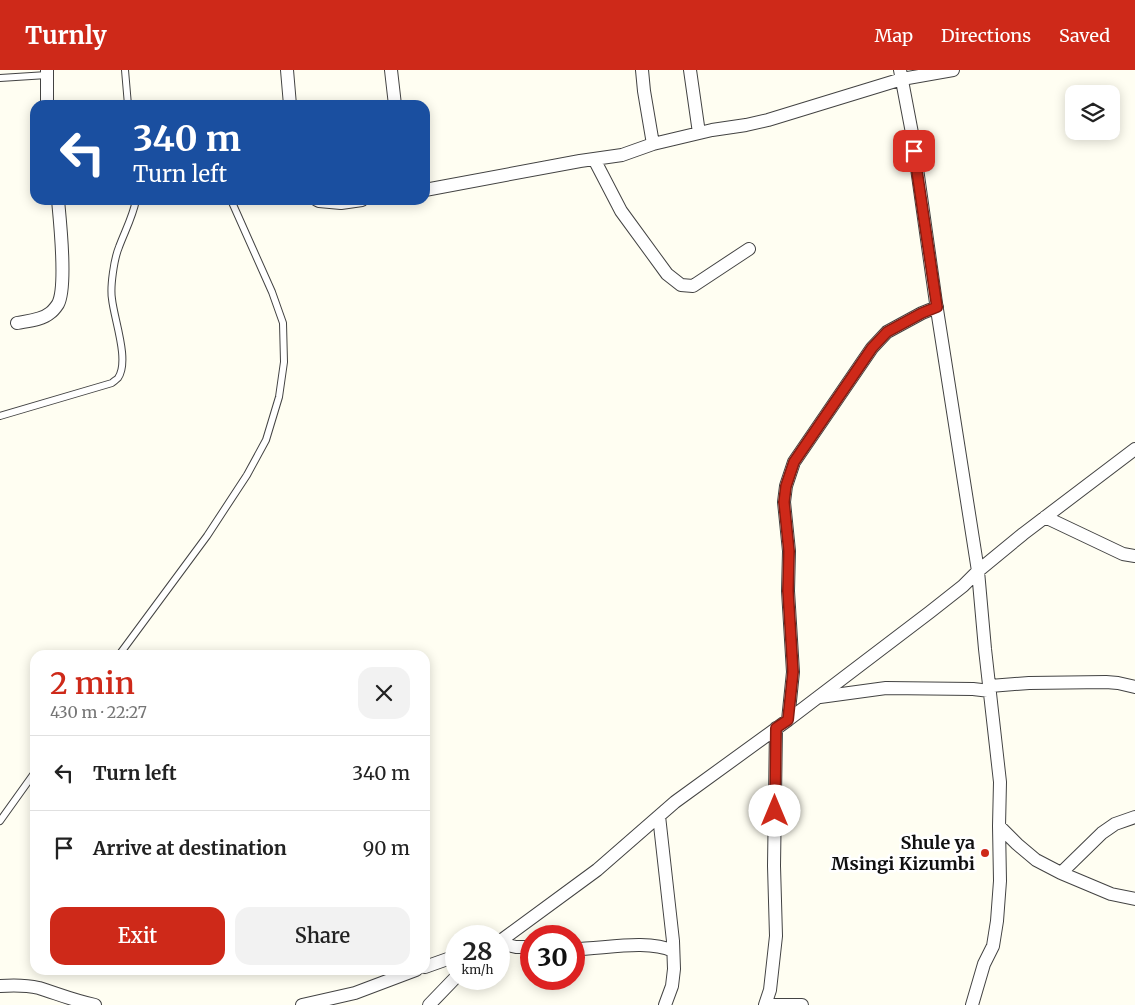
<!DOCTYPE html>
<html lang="en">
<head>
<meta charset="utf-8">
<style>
  body { margin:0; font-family:Merriweather,serif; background:#f2f2f2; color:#222; height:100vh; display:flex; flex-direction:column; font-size:19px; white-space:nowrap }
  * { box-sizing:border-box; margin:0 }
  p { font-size:16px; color:#767676 }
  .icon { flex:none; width:28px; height:28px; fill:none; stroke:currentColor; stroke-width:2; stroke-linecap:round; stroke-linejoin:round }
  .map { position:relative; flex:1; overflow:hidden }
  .panel { position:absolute; left:30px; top:580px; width:400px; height:325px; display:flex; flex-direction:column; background:#fff; border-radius:15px; box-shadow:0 2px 12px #0003 }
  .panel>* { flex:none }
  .top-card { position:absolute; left:30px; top:30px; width:400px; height:105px; border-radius:15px; box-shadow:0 2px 12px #0003; background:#1a4fa0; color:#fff; overflow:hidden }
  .tools { position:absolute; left:1065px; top:15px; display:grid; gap:10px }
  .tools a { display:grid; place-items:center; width:55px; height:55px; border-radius:10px; background:#fff; box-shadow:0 2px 12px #0003; font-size:25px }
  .speed { position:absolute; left:445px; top:855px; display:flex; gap:10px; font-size:25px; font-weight:700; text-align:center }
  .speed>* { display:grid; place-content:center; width:65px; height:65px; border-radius:50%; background:#fff; box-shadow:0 2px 12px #0003; line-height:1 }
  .speed small { font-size:12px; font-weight:400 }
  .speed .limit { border:8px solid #d22; background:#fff; color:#111 }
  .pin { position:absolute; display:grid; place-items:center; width:42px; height:42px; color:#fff; margin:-21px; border-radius:10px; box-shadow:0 2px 8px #0006 }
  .me { position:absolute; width:55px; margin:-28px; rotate:0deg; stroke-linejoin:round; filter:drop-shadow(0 0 4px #0008) }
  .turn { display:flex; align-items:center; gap:18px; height:105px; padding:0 20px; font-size:22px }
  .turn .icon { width:65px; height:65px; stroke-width:2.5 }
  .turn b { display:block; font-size:35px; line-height:42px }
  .round { display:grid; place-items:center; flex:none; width:52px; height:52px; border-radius:15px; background:#f2f2f2 }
  .summary { display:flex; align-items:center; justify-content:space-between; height:85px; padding:0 20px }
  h1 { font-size:30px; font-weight:600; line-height:38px; color:#ce2919 }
  .primary-button { display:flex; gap:10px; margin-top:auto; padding:10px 20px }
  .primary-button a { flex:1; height:58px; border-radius:15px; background:#ce2919; color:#fff; font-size:20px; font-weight:600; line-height:58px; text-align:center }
  .primary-button a+a { background:#f2f2f2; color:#222 }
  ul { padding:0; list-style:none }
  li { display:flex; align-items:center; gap:15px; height:75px; padding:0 20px; border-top:1px solid #e0e0e0 }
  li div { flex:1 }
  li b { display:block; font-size:19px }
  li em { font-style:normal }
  header { display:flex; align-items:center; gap:30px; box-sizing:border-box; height:70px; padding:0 25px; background:#ce2919; color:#fff }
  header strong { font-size:24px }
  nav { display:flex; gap:28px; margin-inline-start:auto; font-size:18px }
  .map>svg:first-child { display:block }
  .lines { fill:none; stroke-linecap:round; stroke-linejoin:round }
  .service-casing { stroke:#434343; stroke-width:8 }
  .minor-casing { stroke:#434343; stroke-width:14 }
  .service { stroke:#fff; stroke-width:6 }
  .minor { stroke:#fff; stroke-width:12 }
  .route-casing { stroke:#861b10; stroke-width:12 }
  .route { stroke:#ce2919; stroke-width:9 }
  .poi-dot { fill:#ce2919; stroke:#fff; stroke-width:2 }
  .labels { text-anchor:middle; stroke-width:5; stroke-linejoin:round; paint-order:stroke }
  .poi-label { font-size:18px; font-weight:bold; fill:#101010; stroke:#fff; text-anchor:end }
</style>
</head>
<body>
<header>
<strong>Turnly</strong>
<nav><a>Map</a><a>Directions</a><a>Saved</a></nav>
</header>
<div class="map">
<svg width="1135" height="935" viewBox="0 0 1135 935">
  <rect width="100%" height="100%" fill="#fffef2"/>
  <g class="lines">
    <defs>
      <path id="service" d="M 125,0 L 128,35
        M 0,8 L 47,5
        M 0,346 L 112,313 C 114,311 116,310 118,308 C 130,291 114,249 112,229 C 110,217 114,189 119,177 C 125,161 133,146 136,130
        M 119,585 L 207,466 L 247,405 L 266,370 L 279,327 L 284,292 L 283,253 L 272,222 L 231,130
        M 0,751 L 35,702"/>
      <path id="minor" d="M 47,0 L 47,35
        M 287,0 L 290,35
        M 391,0 L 395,35
        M 642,0 L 644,21 L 653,74
        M 690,0 L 699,63
        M 900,0 L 912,63 L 936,233 L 978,501 L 985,579 L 1000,712 L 999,756 L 1000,811 L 997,851 L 993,876 L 984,894 L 972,935
        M 594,89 L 621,141 L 667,204 L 681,215 L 693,216 L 749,179
        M 425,120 L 580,91 L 622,85 L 653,74 L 712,60 L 746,55 L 768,50 L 902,9 L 953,0
        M 317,130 L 319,131 L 341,133 L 362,130
        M 17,253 C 27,251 42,250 50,243 C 53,241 56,237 58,234 C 67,217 60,151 58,130
        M 1045,447 L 1123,484 L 1135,486
        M 990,616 L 1029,613 L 1106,612 L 1118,613 L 1135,617
        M 820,627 L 886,618 L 973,619 L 990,621
        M 788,650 L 793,602 L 788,521 L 789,481 L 784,432 L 786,416 L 794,392 L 872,278 L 887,262 L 922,243 L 937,237
        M 659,746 L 673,871 L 674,899 L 672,916 L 665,935
        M 999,756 L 1017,774 L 1036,790 L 1061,803 L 1111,824 L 1135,829
        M 1061,803 L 1102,763 L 1115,754 L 1135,747
        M 499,872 L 597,800 L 675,732 L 788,650 L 930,542 L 963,516 L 978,501 L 1023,464 L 1135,379
        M 499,873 L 516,877 L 531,877
        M 574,879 C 603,879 647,869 673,881
        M 425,897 L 456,886
        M 0,916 C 13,915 26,915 39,918 C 58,924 75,931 95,935
        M 302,935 L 355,923 L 416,900
        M 429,935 L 456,907
        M 765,935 L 770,920 L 776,866 L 774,796 L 776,658
        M 774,935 L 802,935"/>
    </defs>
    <use href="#service" class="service-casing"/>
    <use href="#minor" class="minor-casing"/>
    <use href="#service" class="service"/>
    <use href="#minor" class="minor"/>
  </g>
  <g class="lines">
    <defs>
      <path id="route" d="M 775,741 L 776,658 L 788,650 L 793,602 L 788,521 L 789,481 L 784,432 L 786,416 L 794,392 L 872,278 L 887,262 L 922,243 L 937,237 L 914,81"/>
    </defs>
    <use href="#route" class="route-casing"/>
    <use href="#route" class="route"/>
  </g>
  <circle class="poi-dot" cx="985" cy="783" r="5"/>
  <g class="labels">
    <g class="poi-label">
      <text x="975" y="779">Shule ya<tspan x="975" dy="21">Msingi Kizumbi</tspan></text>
    </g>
  </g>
</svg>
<div class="tools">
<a><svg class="icon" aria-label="layers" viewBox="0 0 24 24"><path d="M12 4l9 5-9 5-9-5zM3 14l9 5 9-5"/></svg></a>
</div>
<div class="speed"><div>28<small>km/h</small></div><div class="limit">30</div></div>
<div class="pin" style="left:914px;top:81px;background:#d93025"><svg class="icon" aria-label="arrive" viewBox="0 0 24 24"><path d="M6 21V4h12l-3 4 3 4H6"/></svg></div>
<svg class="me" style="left:775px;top:741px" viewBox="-20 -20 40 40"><circle r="19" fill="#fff"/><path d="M0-13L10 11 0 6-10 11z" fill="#ce2919"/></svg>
<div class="top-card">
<div class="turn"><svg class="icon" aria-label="left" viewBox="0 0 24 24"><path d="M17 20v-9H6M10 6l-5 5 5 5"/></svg><div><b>340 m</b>Turn left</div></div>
</div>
<section class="panel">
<div class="summary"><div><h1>2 min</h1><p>430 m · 22:27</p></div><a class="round"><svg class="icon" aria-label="close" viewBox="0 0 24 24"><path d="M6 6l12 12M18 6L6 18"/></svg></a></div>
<ul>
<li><svg class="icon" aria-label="left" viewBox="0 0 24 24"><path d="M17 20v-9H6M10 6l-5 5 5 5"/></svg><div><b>Turn left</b></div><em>340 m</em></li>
<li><svg class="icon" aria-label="arrive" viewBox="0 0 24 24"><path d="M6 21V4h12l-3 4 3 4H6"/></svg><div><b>Arrive at destination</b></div><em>90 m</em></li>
</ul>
<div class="primary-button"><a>Exit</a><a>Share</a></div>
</section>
</div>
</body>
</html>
